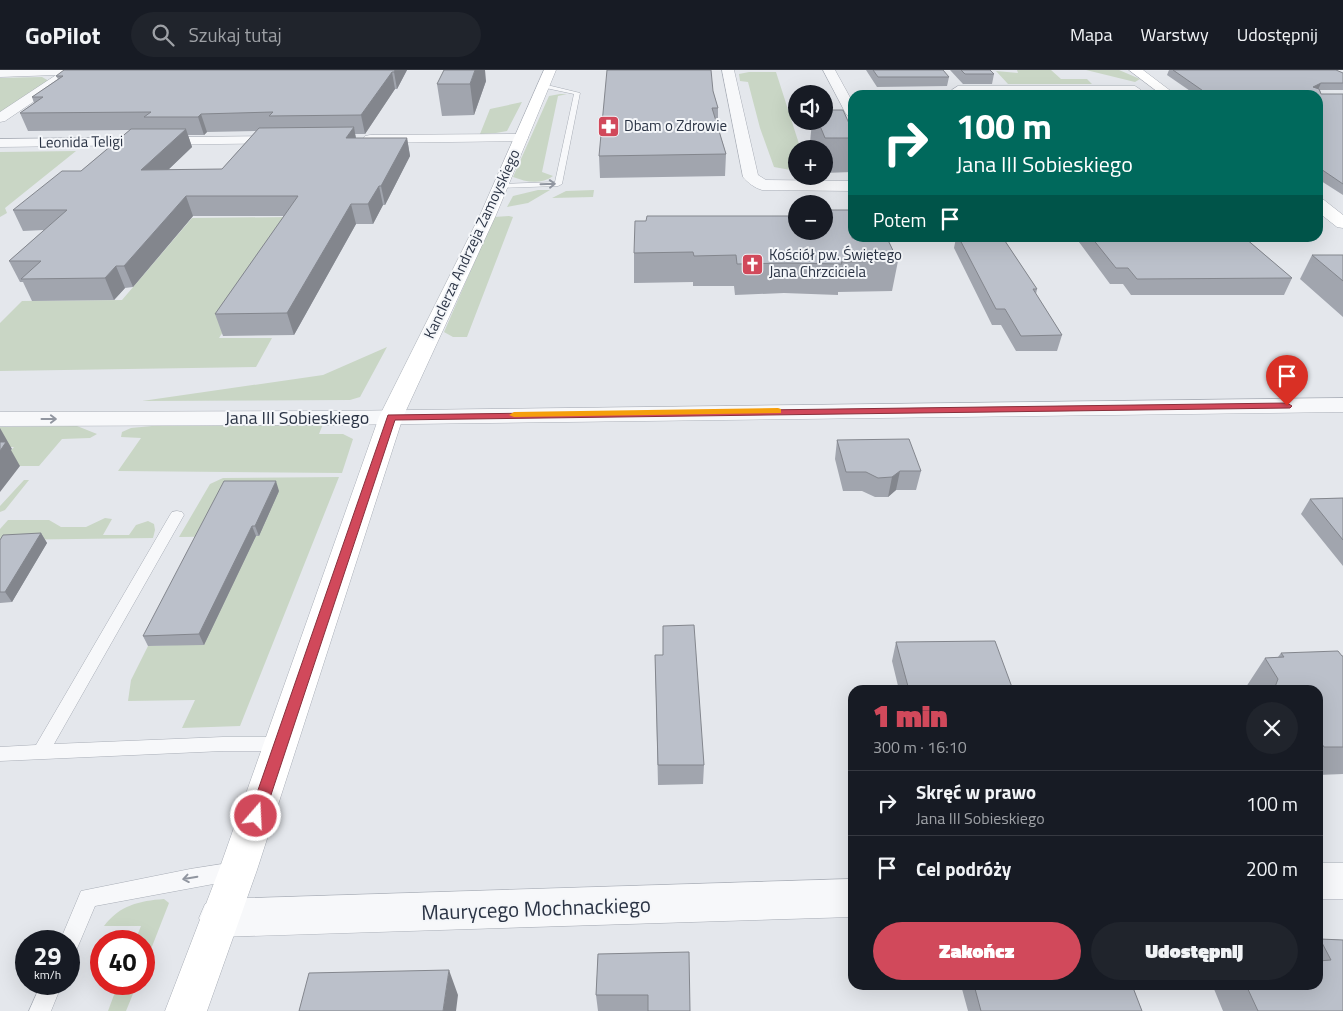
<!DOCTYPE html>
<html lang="pl">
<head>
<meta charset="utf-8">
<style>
  body { margin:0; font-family:"Titillium Web",sans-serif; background:#20242c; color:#f1f3f6; height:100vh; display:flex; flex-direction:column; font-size:19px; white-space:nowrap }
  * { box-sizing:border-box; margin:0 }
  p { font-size:16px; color:#9ea1a6 }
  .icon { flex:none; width:28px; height:28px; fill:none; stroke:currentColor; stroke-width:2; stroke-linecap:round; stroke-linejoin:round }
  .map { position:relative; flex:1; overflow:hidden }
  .panel { position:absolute; left:848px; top:615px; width:475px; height:305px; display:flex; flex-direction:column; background:#171b24; border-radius:15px; box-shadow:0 5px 20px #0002 }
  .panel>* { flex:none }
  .banner { position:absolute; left:848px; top:20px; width:475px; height:152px; border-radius:15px; box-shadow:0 5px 20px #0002; background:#00695c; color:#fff; overflow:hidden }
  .controls { position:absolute; left:788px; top:15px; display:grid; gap:10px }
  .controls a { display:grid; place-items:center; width:45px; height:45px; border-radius:50%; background:#171b24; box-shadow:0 5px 20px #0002; font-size:25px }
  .speed { position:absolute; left:15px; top:860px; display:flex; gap:10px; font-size:25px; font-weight:700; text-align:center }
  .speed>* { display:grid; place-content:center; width:65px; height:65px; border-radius:50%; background:#171b24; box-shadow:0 5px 20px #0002; line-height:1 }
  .speed small { font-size:12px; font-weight:400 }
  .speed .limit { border:8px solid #d22; background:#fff; color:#111 }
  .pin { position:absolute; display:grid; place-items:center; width:42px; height:42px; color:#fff; margin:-51px -21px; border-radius:50% 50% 50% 0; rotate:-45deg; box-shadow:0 0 5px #0007 }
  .pin .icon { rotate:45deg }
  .me { position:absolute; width:55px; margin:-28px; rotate:19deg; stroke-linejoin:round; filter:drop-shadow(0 0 4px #0008) }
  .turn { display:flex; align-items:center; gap:18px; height:105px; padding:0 25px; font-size:22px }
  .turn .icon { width:65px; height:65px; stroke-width:2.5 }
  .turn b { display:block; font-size:35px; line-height:42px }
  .then { display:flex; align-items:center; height:48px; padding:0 25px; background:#0003; gap:10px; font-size:19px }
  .round { display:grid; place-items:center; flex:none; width:52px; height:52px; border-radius:26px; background:#20242c }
  .overview { display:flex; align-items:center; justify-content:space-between; height:85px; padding:0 25px }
  h1 { font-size:30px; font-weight:800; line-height:38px; color:#d1495b }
  .primary-button { display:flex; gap:10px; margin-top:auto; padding:10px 25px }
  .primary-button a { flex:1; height:58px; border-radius:30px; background:#d1495b; color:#fff; font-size:20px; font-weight:800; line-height:58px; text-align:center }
  .primary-button a+a { background:#20242c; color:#f1f3f6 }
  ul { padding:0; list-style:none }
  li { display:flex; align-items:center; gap:15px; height:65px; padding:0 25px; border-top:1px solid #363941 }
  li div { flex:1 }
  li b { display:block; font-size:19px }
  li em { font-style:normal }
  header { display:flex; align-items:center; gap:30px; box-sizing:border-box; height:70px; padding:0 25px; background:#171b24; border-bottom:1px solid #363941 }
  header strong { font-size:24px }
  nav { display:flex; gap:28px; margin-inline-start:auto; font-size:18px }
  .search { width:350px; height:45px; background:#20242c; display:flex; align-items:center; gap:12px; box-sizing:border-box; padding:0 18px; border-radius:28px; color:#9ea1a6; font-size:19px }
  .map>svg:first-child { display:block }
  .green { fill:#c9d6c5 }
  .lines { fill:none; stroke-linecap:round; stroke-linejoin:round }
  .lane-casing { stroke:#a9aeb7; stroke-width:1 }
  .street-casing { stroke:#a9aeb7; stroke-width:1 }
  .secondary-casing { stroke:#a9aeb7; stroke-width:1 }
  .lane { fill:#f7f8fa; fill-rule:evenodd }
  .street { fill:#f7f8fa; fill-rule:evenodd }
  .secondary { fill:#fff; fill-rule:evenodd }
  .wall { fill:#a1a5ae; fill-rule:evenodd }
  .shaded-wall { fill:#83868d }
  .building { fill:#bbc0ca; stroke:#83868d }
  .oneway { stroke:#9196a0 }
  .route { fill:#d1495b; stroke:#882f3b }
  .slow { fill:#f59e0b }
  .labels { text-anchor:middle; stroke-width:4; stroke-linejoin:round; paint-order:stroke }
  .far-poi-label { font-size:15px; fill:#2b3445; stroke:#f4f6f9; text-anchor:start }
  .far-street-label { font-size:15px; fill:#2b3445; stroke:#f4f6f9 }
  .street-label { font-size:18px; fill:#2b3445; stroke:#f4f6f9 }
  .near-street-label { font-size:21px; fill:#2b3445; stroke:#f4f6f9 }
</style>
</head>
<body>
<header>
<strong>GoPilot</strong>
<div class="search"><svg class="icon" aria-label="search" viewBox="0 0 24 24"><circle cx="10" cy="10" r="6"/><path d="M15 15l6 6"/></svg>Szukaj tutaj</div>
<nav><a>Mapa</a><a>Warstwy</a><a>Udostępnij</a></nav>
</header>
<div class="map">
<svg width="1343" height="941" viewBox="0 0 1343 941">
  <rect width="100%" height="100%" fill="#e4e7ec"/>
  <path class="green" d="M 1017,0 L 1051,0 L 1061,9 L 1087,9 L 1092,14 L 1008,14 L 996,1 L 1018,3 Z
    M 1086,0 L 1119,0 L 1140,9 L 1135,12 Z
    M 749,2 L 776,2 L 800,77 L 807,77 L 808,79 L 796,79 L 796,101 L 774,97 L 760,58 L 748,12 L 740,11 L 739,4 Z
    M 42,7 L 49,11 L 0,44 L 0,8 Z
    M 560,24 L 567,24 L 558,26 L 542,102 L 553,106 C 541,115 526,112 513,107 L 549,26 Z
    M 522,32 L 507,61 L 496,63 L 480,64 L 490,39 Z
    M 76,81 L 5,138 L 7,143 L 0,147 L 0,82 Z
    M 538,120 L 550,120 L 528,133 L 507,137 L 513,126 Z
    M 594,120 L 593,127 L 552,128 L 566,121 Z
    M 509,146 L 513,147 L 467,267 L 453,267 L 444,262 L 494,147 Z
    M 292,147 L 293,154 L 219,268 L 272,268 L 256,297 L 0,301 L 0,253 L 22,231 L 122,230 L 192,148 Z
    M 387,277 L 360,327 L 350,330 L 142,331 L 323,305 Z
    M 323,354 L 319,364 L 343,364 L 353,369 L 342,403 L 118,401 L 141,368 L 121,367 L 122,362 L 131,358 L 152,356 Z
    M 77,356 L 97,364 L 90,368 L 62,369 L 39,396 L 5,396 L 0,393 L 14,377 L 0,377 L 0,357 Z
    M 339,407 L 240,656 L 182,658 L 195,630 L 128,631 L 131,610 L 148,576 L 204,574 L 256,466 L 259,466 L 179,467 L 210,414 L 223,408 Z
    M 24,410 L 29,410 L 5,440 L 0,442 L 0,436 Z
    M 105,448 L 112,449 L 103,465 L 129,465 L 136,455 L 148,451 L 154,454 L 155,460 L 153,468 L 0,470 L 0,459 L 8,450 L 49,450 L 61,457 L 86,457 Z
    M 164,829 L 169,833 L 144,897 L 144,871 L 135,871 L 141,856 L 104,856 C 120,835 139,831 164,829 Z
    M 118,914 L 137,914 L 126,941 L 108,941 Z"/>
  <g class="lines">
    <defs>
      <path id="lane" d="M 543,14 L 580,23 L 562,114 L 558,116 L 497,118 L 496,116 L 500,114 L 555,112 L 574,24 L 541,17 L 540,16 Z
        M 177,441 L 182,442 L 184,445 L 54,674 L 223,667 L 280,667 L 286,669 L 289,674 L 286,679 L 280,681 L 223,681 L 0,691 L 0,677 L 36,675 L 170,445 L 172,442 Z
        M 235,792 L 242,795 L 245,801 L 242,807 L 235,810 L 95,836 L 76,881 L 69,884 L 69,871 L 60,871 L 81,821 L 190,799 Z
        M 41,914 L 62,914 L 51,941 L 29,941 Z"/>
      <path id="street" d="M 0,0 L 112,0 L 106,4 L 73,5 L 5,51 L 0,52 L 0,42 L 56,5 L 0,7 Z
        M 722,0 L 734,0 L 758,105 L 766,110 L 852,111 L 852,121 L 762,120 C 755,118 748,113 743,107 Z
        M 823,0 L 835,0 L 852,31 L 852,46 L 847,45 L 845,42 Z
        M 958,16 L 1135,16 L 1141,20 L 1135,24 L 953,23 L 952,20 Z
        M 521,64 L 526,65 L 528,68 L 526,71 L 370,73 L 365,72 L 363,69 L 365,66 L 370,65 Z
        M 285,66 L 290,67 L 292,70 L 290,73 L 0,77 L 0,69 Z
        M 1343,328 L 1343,342 L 334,355 L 0,356 L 0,342 L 334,341 Z
        M 1318,793 L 1343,793 L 1343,829 L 1318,829 Z
        M 852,809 L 852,847 L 219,867 L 205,862 L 199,848 L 205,834 L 219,829 Z"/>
      <path id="secondary" d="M 544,0 L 556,0 L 496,145 L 403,347 L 257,800 L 207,941 L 165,941 L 219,800 L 379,347 L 480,145 Z
        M 1129,0 L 1143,0 L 1176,25 L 1162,25 Z
        M 1318,129 L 1324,130 L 1343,145 L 1343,158 L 1337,157 L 1318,142 Z"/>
    </defs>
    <use href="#lane" class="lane-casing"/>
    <use href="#street" class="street-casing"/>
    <use href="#secondary" class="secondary-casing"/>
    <use href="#lane" class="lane"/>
    <use href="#street" class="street"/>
    <use href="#secondary" class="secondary"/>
  </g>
  <path class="wall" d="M 407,0 L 397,19 L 395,19 L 365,64 L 355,64 L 356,68 L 407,68 L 410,86 L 385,135 L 383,135 L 373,154 L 356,154 L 294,265 L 223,266 L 215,244 L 284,146 L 193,146 L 133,217 L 125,218 L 114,230 L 32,231 L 23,212 L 20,212 L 9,191 L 44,160 L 23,161 L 13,140 L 81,101 L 130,60 L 28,61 L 20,43 L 34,33 L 32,27 L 58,9 L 56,6 ZM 256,61 L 222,99 L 168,100 L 192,77 L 188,65 L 204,65 L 207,62 Z
    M 866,0 L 943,0 L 949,7 L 947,16 L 877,17 Z
    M 950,0 L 990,0 L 994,4 L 992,14 L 963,14 Z
    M 1169,0 L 1336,0 L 1343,3 L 1343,20 L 1320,20 L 1321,24 L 1343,24 L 1343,125 L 1318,109 L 1318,25 L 1196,25 L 1167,5 Z
    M 486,11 L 474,45 L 442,46 L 437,14 Z
    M 713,21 L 718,38 L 718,57 L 726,84 L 725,106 L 600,108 L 599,86 Z
    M 812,51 L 824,51 L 852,60 L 852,102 L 824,103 L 824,79 L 812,79 L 810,73 Z
    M 796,141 L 796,161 L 898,191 L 892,221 L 838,222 L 838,225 L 784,223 L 735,225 L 734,216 L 693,216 L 693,212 L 634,213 L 634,183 L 795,146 Z
    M 956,168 L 1003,168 L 1037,219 L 1036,224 L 1062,265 L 1057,281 L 1016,281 L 1001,255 L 992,255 L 954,178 Z
    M 1076,168 L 1245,168 L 1292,208 L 1284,225 L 1131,225 L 1123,214 L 1110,214 Z
    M 1312,185 L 1343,185 L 1343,247 L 1300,209 Z
    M 837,370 L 921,401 L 916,420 L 896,420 L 888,427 L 875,427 L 862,421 L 843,421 L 835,389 Z
    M 279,421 L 259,466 L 256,466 L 204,575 L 148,576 L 143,566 Z
    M 1343,428 L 1343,496 L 1301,444 L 1310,429 Z
    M 41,463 L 47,473 L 12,532 L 0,533 L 0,470 Z
    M 896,572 L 1013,620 L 899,620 L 892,591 Z
    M 1281,583 L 1343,586 L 1343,704 L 1318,705 L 1318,620 L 1248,620 L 1246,617 L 1265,588 L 1278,587 Z
    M 655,585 L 704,695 L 703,714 L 658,715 Z
    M 1320,869 L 1343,870 L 1343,941 L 1223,941 L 1214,919 L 1218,915 L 1318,915 L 1318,872 Z
    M 598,884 L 690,941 L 598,941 L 596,925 Z
    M 964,915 L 1132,915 L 1142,941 L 968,941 L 962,919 Z"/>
  <path class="shaded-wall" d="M 395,0 L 407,0 L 397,19 L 394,2 Z
    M 475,0 L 485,0 L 486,11 L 474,45 L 470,14 Z
    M 392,2 L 395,19 L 365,64 L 361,45 Z
    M 1321,13 L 1318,20 L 1313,17 Z
    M 201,44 L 207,62 L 204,65 L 198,47 Z
    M 354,57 L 357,75 L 346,68 Z
    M 186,59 L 192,77 L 148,119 L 141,100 Z
    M 407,68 L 410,86 L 385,135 L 381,116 Z
    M 379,116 L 383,135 L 373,154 L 368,134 Z
    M 186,126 L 193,146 L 133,217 L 124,196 Z
    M 351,134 L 356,154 L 294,265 L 287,243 Z
    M 116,196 L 125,218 L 114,230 L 105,208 Z
    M 0,358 L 12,379 L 11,380 L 20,396 L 0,422 Z
    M 900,401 L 896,420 L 888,427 L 892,407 Z
    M 276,411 L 279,421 L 259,466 L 255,456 Z
    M 252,456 L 256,466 L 204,575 L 199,564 Z
    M 41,463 L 47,473 L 12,532 L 5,522 Z
    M 449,900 L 458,925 L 456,941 L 443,941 Z"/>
  <path class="building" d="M 64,0 L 395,0 L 394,2 L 392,2 L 361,45 L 269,46 L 273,42 L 201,44 L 198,47 L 144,47 L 151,42 L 20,43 L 43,27 L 32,27 L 63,6 L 56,6 Z
    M 444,0 L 475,0 L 470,14 L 437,14 Z
    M 607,0 L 711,0 L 713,21 L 718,38 L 712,38 L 726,84 L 599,86 Z
    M 873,0 L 943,0 L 949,7 L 878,7 Z
    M 961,0 L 990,0 L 994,4 L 965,4 Z
    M 1173,0 L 1336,0 L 1343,3 L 1343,13 L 1321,13 L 1313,17 L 1319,19 L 1321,24 L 1343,24 L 1343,114 L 1318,97 L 1318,25 L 1209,25 Z
    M 824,40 L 843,40 L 852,60 L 852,68 L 825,68 L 818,51 L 824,51 Z
    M 354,57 L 346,68 L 407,68 L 381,116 L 379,116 L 368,134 L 351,134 L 287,243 L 215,244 L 298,126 L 186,126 L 124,196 L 116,196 L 105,208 L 21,209 L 41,191 L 9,191 L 67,140 L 13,140 L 62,101 L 81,101 L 131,59 L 186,59 L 141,100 L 222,99 L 259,58 Z
    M 824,140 L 852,140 L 852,168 L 887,168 L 898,191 L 841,192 L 842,194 L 786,193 L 737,194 L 736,185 L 694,186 L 693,182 L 634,183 L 635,151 L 646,151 L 647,146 L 796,146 L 796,161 L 824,161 Z
    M 959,168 L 1003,168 L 1037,219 L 1033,219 L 1062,265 L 1021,266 L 1005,239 L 996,239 Z
    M 1092,168 L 1245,168 L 1292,208 L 1137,209 L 1128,198 L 1116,198 Z
    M 1312,185 L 1343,185 L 1343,211 Z
    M 909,369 L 921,401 L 900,401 L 892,407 L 878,408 L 866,402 L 846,402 L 837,370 Z
    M 0,372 L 6,372 L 0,381 Z
    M 224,411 L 276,411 L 255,456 L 252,456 L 199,564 L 143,566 Z
    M 1343,428 L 1343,470 L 1310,429 Z
    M 41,463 L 5,522 L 0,522 L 0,470 L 3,465 Z
    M 694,555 L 704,695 L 658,695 L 655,585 L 663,585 L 663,556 Z
    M 995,571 L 1013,620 L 909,620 L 896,572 Z
    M 1338,581 L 1342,586 L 1343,586 L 1343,677 L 1324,677 L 1318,668 L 1318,620 L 1277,620 L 1275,617 L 1278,609 L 1265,588 L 1284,587 L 1281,583 Z
    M 1320,869 L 1343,870 L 1343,941 L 1258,941 L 1246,915 L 1318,915 L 1318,891 L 1331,890 Z
    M 689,882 L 690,941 L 648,941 L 648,925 L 596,925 L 598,884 Z
    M 449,900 L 443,941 L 299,941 L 309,903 Z
    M 974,915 L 1132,915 L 1142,941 L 981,941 Z"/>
  <defs><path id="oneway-shaft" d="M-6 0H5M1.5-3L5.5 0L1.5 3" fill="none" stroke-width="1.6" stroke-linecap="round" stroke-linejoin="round" transform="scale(1.25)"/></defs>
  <g class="oneway">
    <use href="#oneway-shaft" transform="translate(548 114) rotate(-2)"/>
    <use href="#oneway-shaft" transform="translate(49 349)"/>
    <use href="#oneway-shaft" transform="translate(190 808) rotate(170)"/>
  </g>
  <path class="route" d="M 1287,333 L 1292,336 L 1290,338 L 395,350 L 264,746 L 261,751 L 256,753 L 251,751 L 249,746 L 388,345 Z"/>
  <path class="slow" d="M 778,338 L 781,339 L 781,343 L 514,347 L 509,345 L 514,342 Z"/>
  <defs>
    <symbol id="pharmacy-square" viewBox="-11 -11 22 22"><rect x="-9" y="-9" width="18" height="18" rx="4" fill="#d1495b" stroke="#f4f6f9"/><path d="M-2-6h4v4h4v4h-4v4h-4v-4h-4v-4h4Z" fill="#fff"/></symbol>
    <symbol id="church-square" viewBox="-11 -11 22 22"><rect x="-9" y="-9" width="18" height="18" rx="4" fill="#d1495b" stroke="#f4f6f9"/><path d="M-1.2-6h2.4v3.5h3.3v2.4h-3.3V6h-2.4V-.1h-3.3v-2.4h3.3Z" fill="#fff"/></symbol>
  </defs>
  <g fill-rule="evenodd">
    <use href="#pharmacy-square" x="596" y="44" width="25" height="25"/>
    <use href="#church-square" x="740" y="182" width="25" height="25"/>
  </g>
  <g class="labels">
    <g class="far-poi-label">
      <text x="624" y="61">Dbam o Zdrowie</text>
      <text x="769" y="190">Kościół pw. Świętego<tspan x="769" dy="17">Jana Chrzciciela</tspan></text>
    </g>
    <g class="far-street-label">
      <text transform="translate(81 72) rotate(-1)" y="5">Leonida Teligi</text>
      <text transform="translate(472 174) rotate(-65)" y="5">Kanclerza Andrzeja Zamoyskiego</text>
    </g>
    <g class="street-label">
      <text x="297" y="354">Jana III Sobieskiego</text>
    </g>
    <g class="near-street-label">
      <text transform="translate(536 839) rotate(-2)" y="7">Maurycego Mochnackiego</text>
    </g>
  </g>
</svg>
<div class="controls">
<a><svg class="icon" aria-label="sound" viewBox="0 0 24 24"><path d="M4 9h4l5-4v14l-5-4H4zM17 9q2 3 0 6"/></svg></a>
<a>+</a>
<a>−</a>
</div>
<div class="speed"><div>29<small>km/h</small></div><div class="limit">40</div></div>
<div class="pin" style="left:1287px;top:336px;background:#d93025"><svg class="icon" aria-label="arrive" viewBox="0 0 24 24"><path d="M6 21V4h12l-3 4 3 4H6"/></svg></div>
<svg class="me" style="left:256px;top:746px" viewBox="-20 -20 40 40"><circle r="17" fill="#d1495b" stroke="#fff" stroke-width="3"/><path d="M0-11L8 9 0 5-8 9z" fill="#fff"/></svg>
<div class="banner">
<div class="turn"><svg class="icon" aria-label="right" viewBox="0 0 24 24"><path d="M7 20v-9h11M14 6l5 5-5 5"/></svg><div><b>100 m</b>Jana III Sobieskiego</div></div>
<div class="then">Potem<svg class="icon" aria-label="arrive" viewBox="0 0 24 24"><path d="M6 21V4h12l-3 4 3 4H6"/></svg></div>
</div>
<section class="panel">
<div class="overview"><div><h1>1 min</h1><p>300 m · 16:10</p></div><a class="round"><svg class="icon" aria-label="close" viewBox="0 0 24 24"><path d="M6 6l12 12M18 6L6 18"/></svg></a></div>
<ul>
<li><svg class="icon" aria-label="right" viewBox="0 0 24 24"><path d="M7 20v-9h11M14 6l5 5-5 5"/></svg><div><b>Skręć w prawo</b><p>Jana III Sobieskiego</p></div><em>100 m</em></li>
<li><svg class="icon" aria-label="arrive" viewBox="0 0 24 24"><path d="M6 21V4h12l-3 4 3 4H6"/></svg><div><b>Cel podróży</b></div><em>200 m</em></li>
</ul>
<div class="primary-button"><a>Zakończ</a><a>Udostępnij</a></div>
</section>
</div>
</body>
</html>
